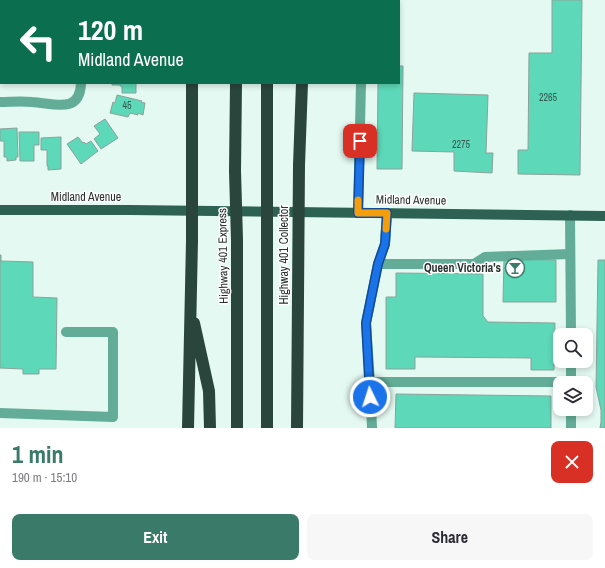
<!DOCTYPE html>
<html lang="en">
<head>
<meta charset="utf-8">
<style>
  body { margin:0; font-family:"Archivo Narrow",sans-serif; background:#f7f7f7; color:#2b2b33; height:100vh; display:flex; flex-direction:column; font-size:15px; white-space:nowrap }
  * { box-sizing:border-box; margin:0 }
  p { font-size:13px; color:#7c7c81 }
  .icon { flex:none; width:22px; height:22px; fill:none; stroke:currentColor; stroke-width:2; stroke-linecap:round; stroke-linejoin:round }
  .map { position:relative; height:428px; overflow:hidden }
  .panel { display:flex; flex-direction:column; background:#fff; flex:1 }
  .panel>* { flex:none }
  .top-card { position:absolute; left:0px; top:0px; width:400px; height:84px; box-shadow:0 2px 6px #0003; background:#0b6e4f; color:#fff; overflow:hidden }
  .controls { position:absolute; left:553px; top:328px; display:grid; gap:8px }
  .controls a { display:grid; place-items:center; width:40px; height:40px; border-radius:8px; background:#fff; box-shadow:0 2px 6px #0003; font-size:20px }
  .pin { position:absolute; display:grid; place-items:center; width:34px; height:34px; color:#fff; margin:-17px; border-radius:8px; box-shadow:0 2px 6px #0006 }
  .me { position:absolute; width:44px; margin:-22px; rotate:356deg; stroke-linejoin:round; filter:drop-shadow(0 0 3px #0008) }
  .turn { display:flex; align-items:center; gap:14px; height:84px; padding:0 12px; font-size:18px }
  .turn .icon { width:52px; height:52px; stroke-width:2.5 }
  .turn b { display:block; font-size:28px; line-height:34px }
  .round { display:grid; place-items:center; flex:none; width:42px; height:42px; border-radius:8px; background:#f7f7f7 }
  .overview { display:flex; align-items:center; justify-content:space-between; height:68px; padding:0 12px }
  h1 { font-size:24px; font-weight:800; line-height:30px; color:#3a7a68 }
  .primary-button { display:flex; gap:8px; margin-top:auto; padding:8px 12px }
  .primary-button a { flex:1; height:46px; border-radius:8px; background:#3a7a68; color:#fff; font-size:16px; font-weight:800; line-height:46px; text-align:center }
  .primary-button a+a { background:#f7f7f7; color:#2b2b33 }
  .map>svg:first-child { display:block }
  .building { fill:#5dd8b8; stroke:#8da19a }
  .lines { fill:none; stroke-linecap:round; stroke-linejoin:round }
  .minor { stroke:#63ad98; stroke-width:10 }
  .major { stroke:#2d6253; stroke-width:10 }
  .highway { stroke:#2a453c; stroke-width:12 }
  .route-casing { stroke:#114b97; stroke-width:10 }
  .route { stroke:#1a73e8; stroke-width:7 }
  .slow { stroke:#f59e0b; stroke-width:7 }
  .labels { text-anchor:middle; stroke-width:3; stroke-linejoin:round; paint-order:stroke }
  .number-label { font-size:10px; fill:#375c52 }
  .street-label { font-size:12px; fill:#2a3230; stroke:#fff }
  .poi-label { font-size:12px; font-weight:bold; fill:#2a3230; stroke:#fff; text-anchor:end }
</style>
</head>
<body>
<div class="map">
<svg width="605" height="428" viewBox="0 0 605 428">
  <rect width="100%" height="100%" fill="#e3f9f1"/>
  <path class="building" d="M 552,0 L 582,0 L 580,175 L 518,174 L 518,150 L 528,150 L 529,53 L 552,53 Z
    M 399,66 L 403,66 L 402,169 L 377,169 L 378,83 L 399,83 Z
    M 112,83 L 136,83 L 136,93 L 122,93 L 122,86 L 120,86 L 120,85 L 112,85 Z
    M 414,93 L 488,95 L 486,153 L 493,153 L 492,173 L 454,171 L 454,152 L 412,151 Z
    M 117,95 L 142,101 L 141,102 L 145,103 L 143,115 L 138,113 L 138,115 L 130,113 L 128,117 L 110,113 L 113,102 L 115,103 Z
    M 105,119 L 118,138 L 101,149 L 94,139 L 100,134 L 94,126 Z
    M 17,128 L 18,157 L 16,157 L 16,160 L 7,161 L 7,157 L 4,157 L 4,141 L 0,141 L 0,129 Z
    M 19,132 L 39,132 L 39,145 L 34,145 L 34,161 L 20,161 Z
    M 61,137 L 61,169 L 48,170 L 48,166 L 47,166 L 47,150 L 41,150 L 41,138 Z
    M 78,137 L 83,143 L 84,142 L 86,144 L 91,141 L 98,151 L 81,164 L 67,144 Z
    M 0,255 L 1,255 L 1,261 L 33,262 L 33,297 L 57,298 L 56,369 L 39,369 L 39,374 L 23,374 L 23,369 L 0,368 Z
    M 504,259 L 556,260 L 556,302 L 503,302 Z
    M 598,260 L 605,260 L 605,428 L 600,428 L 601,422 L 601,410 L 596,387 Z
    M 396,273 L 483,274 L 483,316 L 488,322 L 555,323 L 554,370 L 531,370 L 531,358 L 415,357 L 415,369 L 386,369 L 386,297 L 396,297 Z
    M 396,394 L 551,396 L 551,428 L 395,428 Z"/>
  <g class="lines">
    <path class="minor" d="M 77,0 L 77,1
      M 362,1 L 362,0
      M 0,102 C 11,102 21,101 32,102 C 53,103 80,115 81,83
      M 358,213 L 361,83
      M 570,215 L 571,335
      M 378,264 L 474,264 L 485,257 L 570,254
      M 571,361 L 571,383
      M 370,382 L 366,323 L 378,264 L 385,244 L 387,213
      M 571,409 L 571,428
      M 0,413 L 113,417 L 113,332 L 66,332
      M 372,428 L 370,382 L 571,382"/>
    <path class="major" d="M 0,210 L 130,210 L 605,216"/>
    <path class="highway" d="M 192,1 L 192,0
      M 237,1 L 237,0
      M 268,1 L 268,0
      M 290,1 L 290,0
      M 306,1 L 306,0
      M 236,83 L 235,171 L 237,240 L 237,428
      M 194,323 L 209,391 L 210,428
      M 188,428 L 192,241 L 192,83
      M 267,428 L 267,83
      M 297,428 L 299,165 L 302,83"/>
  </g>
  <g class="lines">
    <defs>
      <path id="route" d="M 360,141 L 358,213 L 387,213 L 385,244 L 378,264 L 366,323 L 370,397"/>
    </defs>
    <use href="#route" class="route-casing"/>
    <use href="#route" class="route"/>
    <path class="slow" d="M 358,200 L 358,213 L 387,213 L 386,229"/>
  </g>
  <defs>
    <symbol id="bar-ring" viewBox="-11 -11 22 22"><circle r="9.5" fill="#fff" stroke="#3a7a68" stroke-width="1.5"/><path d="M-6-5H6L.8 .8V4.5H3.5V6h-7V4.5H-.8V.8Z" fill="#3a7a68"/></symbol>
  </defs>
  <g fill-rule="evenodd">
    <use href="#bar-ring" x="504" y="257" width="22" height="22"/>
  </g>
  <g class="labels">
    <g class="number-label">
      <text x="548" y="101">2265</text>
      <text x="127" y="109">45</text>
      <text x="461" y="148">2275</text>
    </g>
    <g class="street-label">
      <text x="86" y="201">Midland Avenue</text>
      <text transform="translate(411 200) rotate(1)" y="4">Midland Avenue</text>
      <text transform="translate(284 255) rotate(-90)" y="4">Highway 401 Collector</text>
      <text transform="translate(223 256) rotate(-91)" y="4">Highway 401 Express</text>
    </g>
    <g class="poi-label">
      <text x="501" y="272">Queen Victoria's</text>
    </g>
  </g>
</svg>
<div class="controls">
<a><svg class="icon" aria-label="search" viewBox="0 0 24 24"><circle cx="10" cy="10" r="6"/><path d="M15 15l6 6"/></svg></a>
<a><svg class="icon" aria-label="layers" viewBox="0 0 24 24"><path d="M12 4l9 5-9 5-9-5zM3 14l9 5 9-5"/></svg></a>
</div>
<div class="pin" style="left:360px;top:141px;background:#d93025"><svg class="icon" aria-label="arrive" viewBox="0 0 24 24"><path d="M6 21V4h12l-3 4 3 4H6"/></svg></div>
<svg class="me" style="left:370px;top:397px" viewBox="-20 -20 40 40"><circle r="17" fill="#1a73e8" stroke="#fff" stroke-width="3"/><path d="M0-11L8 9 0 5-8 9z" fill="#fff"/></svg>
<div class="top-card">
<div class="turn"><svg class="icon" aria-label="left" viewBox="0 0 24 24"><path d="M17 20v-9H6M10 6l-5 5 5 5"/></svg><div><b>120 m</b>Midland Avenue</div></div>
</div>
</div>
<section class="panel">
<div class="overview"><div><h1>1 min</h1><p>190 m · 15:10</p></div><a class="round" style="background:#d93025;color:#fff"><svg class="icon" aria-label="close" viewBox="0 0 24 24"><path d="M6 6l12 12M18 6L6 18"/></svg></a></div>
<div class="primary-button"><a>Exit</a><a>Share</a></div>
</section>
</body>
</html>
